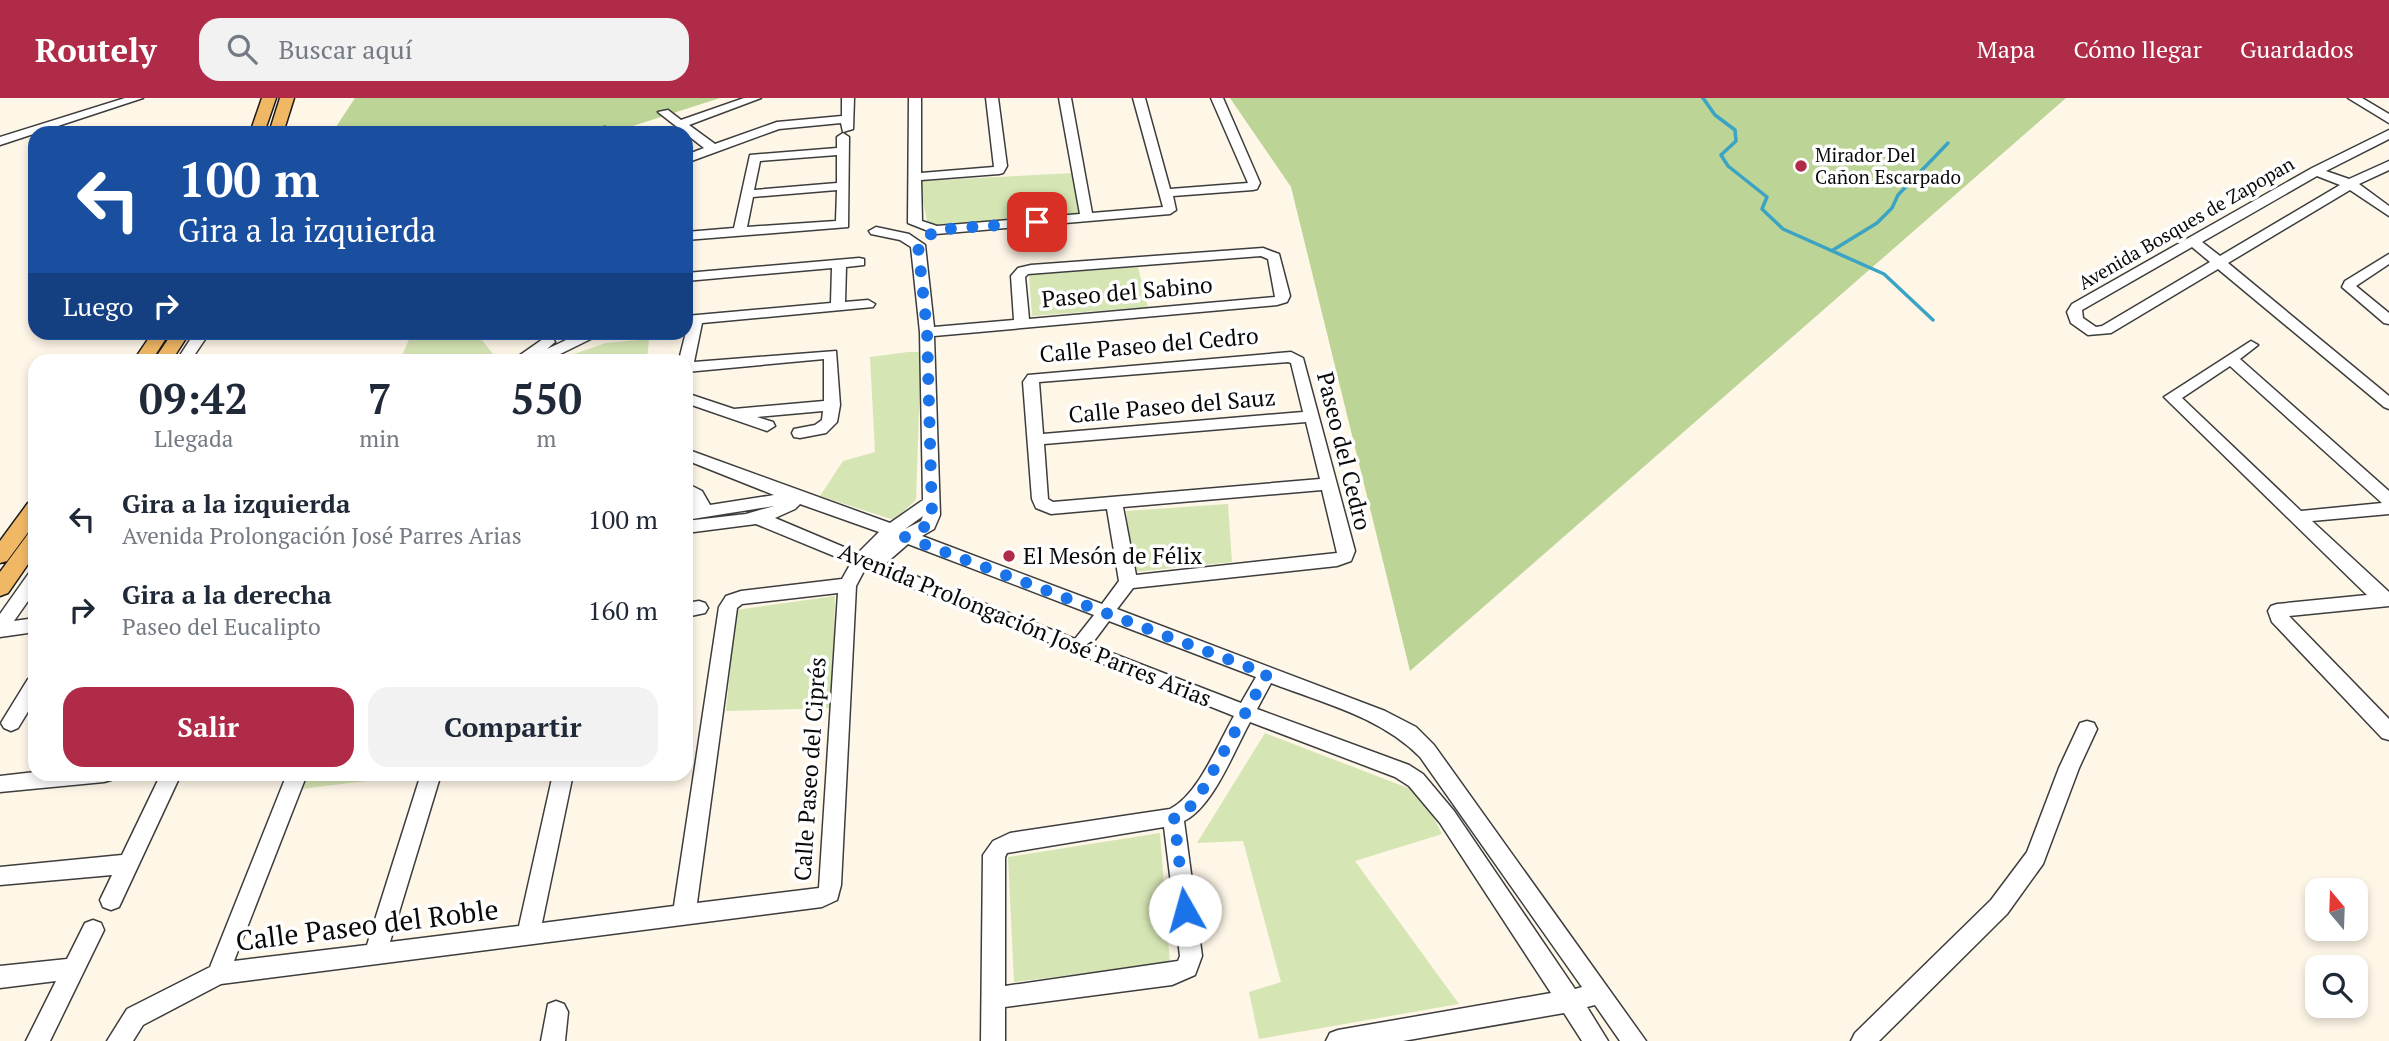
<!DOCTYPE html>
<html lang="es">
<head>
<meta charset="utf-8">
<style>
  body { margin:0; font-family:"PT Serif",serif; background:#f2f2f3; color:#1f2937; height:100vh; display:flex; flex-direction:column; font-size:26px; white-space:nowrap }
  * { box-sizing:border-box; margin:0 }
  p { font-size:23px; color:#747a83 }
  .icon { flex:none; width:38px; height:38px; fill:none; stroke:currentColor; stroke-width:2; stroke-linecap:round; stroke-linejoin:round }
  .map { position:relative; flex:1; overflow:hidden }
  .sheet { position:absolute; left:28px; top:256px; width:665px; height:427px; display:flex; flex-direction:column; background:#fff; border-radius:21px; box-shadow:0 4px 10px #0003 }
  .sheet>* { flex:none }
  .guide { position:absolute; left:28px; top:28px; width:665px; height:214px; border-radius:21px; box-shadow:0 4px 10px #0003; background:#1a4fa0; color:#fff; overflow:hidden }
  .needle { width:46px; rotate:341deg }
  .buttons { position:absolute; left:2305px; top:780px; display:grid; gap:14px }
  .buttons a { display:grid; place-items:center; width:63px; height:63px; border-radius:14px; background:#fff; box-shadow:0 4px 10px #0003; font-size:35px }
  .pin { position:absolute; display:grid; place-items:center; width:60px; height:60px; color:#fff; margin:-30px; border-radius:14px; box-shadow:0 4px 10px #0006 }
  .me { position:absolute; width:77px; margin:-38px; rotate:353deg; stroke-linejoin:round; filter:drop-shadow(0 0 5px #0008) }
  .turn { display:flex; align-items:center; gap:24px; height:147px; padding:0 35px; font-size:32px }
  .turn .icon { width:91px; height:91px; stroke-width:2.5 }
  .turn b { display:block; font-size:49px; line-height:60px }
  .then { display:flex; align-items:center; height:66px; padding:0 35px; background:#0003; gap:14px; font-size:26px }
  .eta { display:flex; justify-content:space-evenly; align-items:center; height:119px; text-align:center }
  .eta b { font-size:42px; font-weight:700; line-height:49px }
  .primary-button { display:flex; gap:14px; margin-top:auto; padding:14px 35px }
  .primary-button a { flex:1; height:80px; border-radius:21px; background:#b02b48; color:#fff; font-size:28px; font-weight:700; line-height:80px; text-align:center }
  .primary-button a+a { background:#f2f2f3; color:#1f2937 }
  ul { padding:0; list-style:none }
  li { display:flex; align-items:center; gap:21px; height:91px; padding:0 35px }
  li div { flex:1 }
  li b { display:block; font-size:26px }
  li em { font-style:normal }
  header { display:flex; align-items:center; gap:42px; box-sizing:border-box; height:98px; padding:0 35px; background:#b02b48; color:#fff }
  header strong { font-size:33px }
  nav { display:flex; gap:38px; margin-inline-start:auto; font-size:24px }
  .search { width:490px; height:63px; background:#f2f2f3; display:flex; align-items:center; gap:18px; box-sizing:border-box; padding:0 24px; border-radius:21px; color:#747a83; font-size:26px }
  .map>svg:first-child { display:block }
  .green { fill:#d6e5b4 }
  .forest { fill:#bcd495 }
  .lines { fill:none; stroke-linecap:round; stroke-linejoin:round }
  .stream { stroke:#3ba4c4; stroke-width:3.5 }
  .minor-casing { stroke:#3d3d3d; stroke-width:3 }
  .major-casing { stroke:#1b1b1b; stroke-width:3 }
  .minor { fill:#fff; fill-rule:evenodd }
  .major { fill:#f0b765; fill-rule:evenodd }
  .route { stroke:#1a73e8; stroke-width:12; stroke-dasharray:0 21.6 }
  .poi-dot { fill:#b02b48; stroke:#fff; stroke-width:2.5 }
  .labels { text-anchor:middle; stroke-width:7; stroke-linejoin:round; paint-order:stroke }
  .far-poi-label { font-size:19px; fill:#0a0a0a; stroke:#fff; text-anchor:start }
  .far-street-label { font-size:19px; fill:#0a0a0a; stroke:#fff }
  .street-label { font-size:23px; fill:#0a0a0a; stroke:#fff }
  .poi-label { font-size:23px; fill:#0a0a0a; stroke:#fff; text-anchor:start }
  .near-street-label { font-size:28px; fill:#0a0a0a; stroke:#fff }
</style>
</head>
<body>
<header>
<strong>Routely</strong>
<div class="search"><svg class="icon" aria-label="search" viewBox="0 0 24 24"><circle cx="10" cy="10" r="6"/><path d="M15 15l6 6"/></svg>Buscar aquí</div>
<nav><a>Mapa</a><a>Cómo llegar</a><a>Guardados</a></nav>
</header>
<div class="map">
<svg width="2389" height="943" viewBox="0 0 2389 943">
  <rect width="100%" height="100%" fill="#fef6e7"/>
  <path class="green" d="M 1075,75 L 1082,118 L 928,128 L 919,83 Z
    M 1138,169 L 1148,209 L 1032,218 L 1029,177 Z
    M 458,235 L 476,235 L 498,262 L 400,262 L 411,237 Z
    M 649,241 L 647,262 L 556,262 L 606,245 Z
    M 908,254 L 921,254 L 916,402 L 894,422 L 820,398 L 843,363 L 875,354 L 870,259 Z
    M 1228,406 L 1232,464 L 1134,474 L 1126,413 Z
    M 835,498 L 832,610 L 726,613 L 736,512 Z
    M 1265,635 L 1421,695 L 1442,736 L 1355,763 L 1459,906 L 1259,941 L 1249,894 L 1281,884 L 1243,743 L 1197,745 Z
    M 299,676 L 423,676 L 293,692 Z
    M 1160,735 L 1170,865 L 1014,884 L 1008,759 Z"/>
  <path class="forest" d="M 355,0 L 720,0 L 611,35 L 332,35 Z
    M 1230,0 L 2066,0 L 1410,573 L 1291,89 Z"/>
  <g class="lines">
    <path class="stream" d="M 1703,0 L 1715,17 L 1735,32 L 1736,43 L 1721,57 L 1728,68 L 1767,99 L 1762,111 L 1783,131 L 1884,176 L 1933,222
      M 1833,152 L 1877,125 L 1892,110 L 1898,97 L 1948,45"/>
    <defs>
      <path id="minor" d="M 125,0 L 143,0 L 0,47 L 0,39 Z
        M 744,0 L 761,0 L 689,27 L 715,46 L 777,24 L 842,18 L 842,0 L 854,0 L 853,31 L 843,34 L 841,25 L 779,31 L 686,65 L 686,57 L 704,50 L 658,14 L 668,12 L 681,22 Z
        M 909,0 L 921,0 L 921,75 L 994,69 L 986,0 L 998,0 L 1007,68 L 1003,75 L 999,76 L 921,82 L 922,123 L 937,128 L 1080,116 L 1059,0 L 1071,0 L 1092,115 L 1163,109 L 1133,0 L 1145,0 L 1170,91 L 1248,85 L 1211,0 L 1223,0 L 1260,85 L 1257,91 L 1253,92 L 1173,98 L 1176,112 L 1170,116 L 936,136 L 908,125 Z
        M 2348,0 L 2362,0 L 2389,16 L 2389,25 Z
        M 605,29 L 613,35 L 600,35 L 601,30 Z
        M 2389,32 L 2389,41 L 2326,73 L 2349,81 L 2389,63 L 2389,72 L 2359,86 L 2389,108 L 2389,118 L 2350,92 L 2228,165 L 2389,298 L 2389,311 L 2384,309 L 2218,171 L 2111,235 L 2088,237 L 2071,225 L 2067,214 L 2072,206 L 2312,70 ZM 2317,78 L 2340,87 L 2220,158 L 2202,144 ZM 2192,149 L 2210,164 L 2102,228 L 2096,229 L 2083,220 L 2082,212 Z
        M 843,35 L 849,39 L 848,129 L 686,142 L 686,134 L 734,130 L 750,57 L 837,50 L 837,39 ZM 837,57 L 837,85 L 754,92 L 760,63 ZM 837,92 L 836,123 L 747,129 L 753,99 Z
        M 876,129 L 909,136 L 925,147 L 934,229 L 1014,222 L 1011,178 L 1018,170 L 1031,167 L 1263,150 L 1279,156 L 1290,198 L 1287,204 L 1277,207 L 934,238 L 940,417 L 934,431 L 922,438 L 1102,506 L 1119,483 L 1107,411 L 1051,416 L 1036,410 L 1032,401 L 1023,284 L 1028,277 L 1291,254 L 1303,260 L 1355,453 L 1351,463 L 1337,468 L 1133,490 L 1117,511 L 1385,613 L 1416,629 L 1434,647 L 1646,943 L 1620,943 L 1595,907 L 1587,909 L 1608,943 L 1582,943 L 1564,915 L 1403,943 L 1326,943 L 1330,935 L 1338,932 L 1551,895 L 1440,725 L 1409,688 L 1395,679 L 1250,624 C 1234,653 1213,709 1184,723 L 1202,858 L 1195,877 L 1172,887 L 1005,909 L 1005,943 L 981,943 L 983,757 L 993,743 L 1010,735 L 1170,711 C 1198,697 1218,646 1234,618 L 865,471 L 856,488 L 841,787 L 837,802 L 822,809 L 221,886 L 143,927 L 133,943 L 107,943 L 127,911 L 210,869 L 287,676 L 307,676 L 234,863 L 367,847 L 421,676 L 441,676 L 390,844 L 519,828 L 553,676 L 573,676 L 542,825 L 674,808 L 719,509 L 726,498 L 741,493 L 842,481 L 851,465 L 756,426 L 686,435 L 686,423 L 746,416 L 774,408 L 686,422 L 686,410 L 693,409 L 692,402 L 686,398 L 686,385 L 702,393 L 710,407 L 774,397 L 686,362 L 686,351 L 890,425 L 923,402 L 920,234 L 911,149 L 900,142 L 871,136 L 869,133 ZM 1261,158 L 1268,161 L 1275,199 L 1029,221 L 1025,179 L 1028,176 ZM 1288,264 L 1291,265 L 1303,314 L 1043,336 L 1039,284 ZM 1306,324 L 1320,381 L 1053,404 L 1048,401 L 1044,346 ZM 1322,392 L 1337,455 L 1136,477 L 1123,409 ZM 800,406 L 879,434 L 858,455 L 775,420 L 795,411 ZM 923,418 L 921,423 L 905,431 ZM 908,446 L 1094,517 L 1075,541 L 885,466 ZM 838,495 L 819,790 L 697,805 L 737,510 L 742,506 ZM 1109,523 L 1256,579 L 1241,605 L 1091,547 ZM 1271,585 C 1323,605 1381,619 1420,659 L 1582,889 L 1575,891 L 1454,713 L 1423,676 L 1409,667 L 1257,611 ZM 1164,729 L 1180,858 L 1178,863 L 1005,888 L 1005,759 L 1007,755 Z
        M 2389,156 L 2389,166 L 2356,188 L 2389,215 L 2389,226 L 2384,225 L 2342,189 L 2345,183 Z
        M 859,160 L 864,161 L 864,167 L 846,169 L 845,204 L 868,202 L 875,206 L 873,209 L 702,225 L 694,264 L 836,253 L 840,307 L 837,324 L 826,335 L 800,340 L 794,339 L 792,335 L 794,331 L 815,327 L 822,322 L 823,313 L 757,319 L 773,324 L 775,328 L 767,333 L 686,305 L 686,295 L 734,311 L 824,303 L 824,261 L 686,274 L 686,262 L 679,262 L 688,226 L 686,218 L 831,205 L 832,170 L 686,183 L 686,175 Z
        M 195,234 L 210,234 L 191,262 L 177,262 Z
        M 583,234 L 605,234 L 548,262 L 513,262 L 543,241 L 553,241 L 555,244 L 547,251 Z
        M 2251,243 L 2258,247 L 2240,261 L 2389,393 L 2389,416 L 2312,423 L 2389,494 L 2389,508 L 2289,518 L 2389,621 L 2389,642 L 2382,640 L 2272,524 L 2268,513 L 2271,508 L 2277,506 L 2367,497 L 2164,299 ZM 2230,268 L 2382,405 L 2301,413 L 2182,300 Z
        M 35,473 L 35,493 L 14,523 L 35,520 L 35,534 L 0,539 L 0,516 L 29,475 Z
        M 699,503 L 705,505 L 708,510 L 705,515 L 686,519 L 686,505 Z
        M 35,579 L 35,602 L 18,630 L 11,633 L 4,630 L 1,625 L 4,620 L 28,581 Z
        M 2087,623 L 2094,625 L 2097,631 L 2079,670 L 2043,766 L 2007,816 L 1879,943 L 1851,943 L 1855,935 L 1991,802 L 2027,754 L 2059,670 L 2080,625 Z
        M 35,674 L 35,676 L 114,676 L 111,682 L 104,684 L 0,694 L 0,678 Z
        M 161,676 L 181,676 L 119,809 L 111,812 L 103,809 L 100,802 L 112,777 L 0,787 L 0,769 L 122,757 Z
        M 93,822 L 101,825 L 104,832 L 50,943 L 26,943 L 56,883 L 0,890 L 0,868 L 67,861 L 85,825 Z
        M 556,903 L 564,906 L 568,914 L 565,943 L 541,943 L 548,906 Z"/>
      <path id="major" d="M 262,0 L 276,0 L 264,35 L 250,35 Z
        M 280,0 L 294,0 L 283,35 L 269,35 Z
        M 153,234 L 170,234 L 152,262 L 134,262 Z
        M 173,234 L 190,234 L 172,262 L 154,262 Z
        M 35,403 L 35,425 L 7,463 L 0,465 L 0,443 L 28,405 Z
        M 35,434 L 35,456 L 8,495 L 0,498 L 0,474 L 28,436 Z"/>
    </defs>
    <use href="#minor" class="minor-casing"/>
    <use href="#major" class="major-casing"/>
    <use href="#minor" class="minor"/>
    <use href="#major" class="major"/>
  </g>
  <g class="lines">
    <path class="route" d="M 1037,124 L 936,132 L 918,147 L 927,233 L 932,417 L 928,427 L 905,439 L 1267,576 L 1198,700 L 1187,712 L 1174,719 L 1185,812"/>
  </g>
  <g class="poi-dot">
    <circle cx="1801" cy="68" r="7"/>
    <circle cx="1009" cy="458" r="7"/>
  </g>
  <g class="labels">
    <g class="far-poi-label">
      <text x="1815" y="64">Mirador Del<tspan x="1815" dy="22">Cañon Escarpado</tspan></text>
    </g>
    <g class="far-street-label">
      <text transform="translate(2186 125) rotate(-30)" y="7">Avenida Bosques de Zapopan</text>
    </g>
    <g class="street-label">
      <text transform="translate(1127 194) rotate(-5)" y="8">Paseo del Sabino</text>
      <text transform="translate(1149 247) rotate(-5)" y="8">Calle Paseo del Cedro</text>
      <text transform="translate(1172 308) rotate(-5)" y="8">Calle Paseo del Sauz</text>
      <text transform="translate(1344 353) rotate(76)" y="8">Paseo del Cedro</text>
      <text transform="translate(1025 527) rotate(22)" y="8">Avenida Prolongación José Parres Arias</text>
      <text transform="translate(810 671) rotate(-86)" y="8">Calle Paseo del Ciprés</text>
    </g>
    <g class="poi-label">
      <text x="1023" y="466">El Mesón de Félix</text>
    </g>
    <g class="near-street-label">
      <text transform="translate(367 827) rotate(-7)" y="10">Calle Paseo del Roble</text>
    </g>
  </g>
</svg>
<div class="buttons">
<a><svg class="needle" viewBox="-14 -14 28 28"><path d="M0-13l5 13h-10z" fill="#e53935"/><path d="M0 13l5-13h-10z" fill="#747a83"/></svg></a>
<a><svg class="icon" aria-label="search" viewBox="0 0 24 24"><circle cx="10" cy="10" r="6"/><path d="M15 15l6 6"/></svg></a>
</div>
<div class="pin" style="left:1037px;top:124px;background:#d93025"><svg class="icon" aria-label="arrive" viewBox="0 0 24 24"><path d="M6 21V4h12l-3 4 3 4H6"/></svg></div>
<svg class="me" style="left:1185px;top:812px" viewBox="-20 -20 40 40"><circle r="19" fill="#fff"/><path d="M0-13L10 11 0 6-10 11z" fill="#1a73e8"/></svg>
<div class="guide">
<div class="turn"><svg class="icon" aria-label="left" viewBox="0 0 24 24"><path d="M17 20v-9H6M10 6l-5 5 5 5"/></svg><div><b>100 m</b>Gira a la izquierda</div></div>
<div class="then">Luego<svg class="icon" aria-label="right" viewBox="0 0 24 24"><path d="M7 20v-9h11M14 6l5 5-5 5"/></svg></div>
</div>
<section class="sheet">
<div class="eta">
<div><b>09:42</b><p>Llegada</p></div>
<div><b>7</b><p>min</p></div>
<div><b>550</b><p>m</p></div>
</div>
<ul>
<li><svg class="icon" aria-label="left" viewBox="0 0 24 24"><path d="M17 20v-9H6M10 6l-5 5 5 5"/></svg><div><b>Gira a la izquierda</b><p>Avenida Prolongación José Parres Arias</p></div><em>100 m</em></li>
<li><svg class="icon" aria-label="right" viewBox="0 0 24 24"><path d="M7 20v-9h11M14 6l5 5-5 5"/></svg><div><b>Gira a la derecha</b><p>Paseo del Eucalipto</p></div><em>160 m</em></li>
</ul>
<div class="primary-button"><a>Salir</a><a>Compartir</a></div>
</section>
</div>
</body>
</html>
